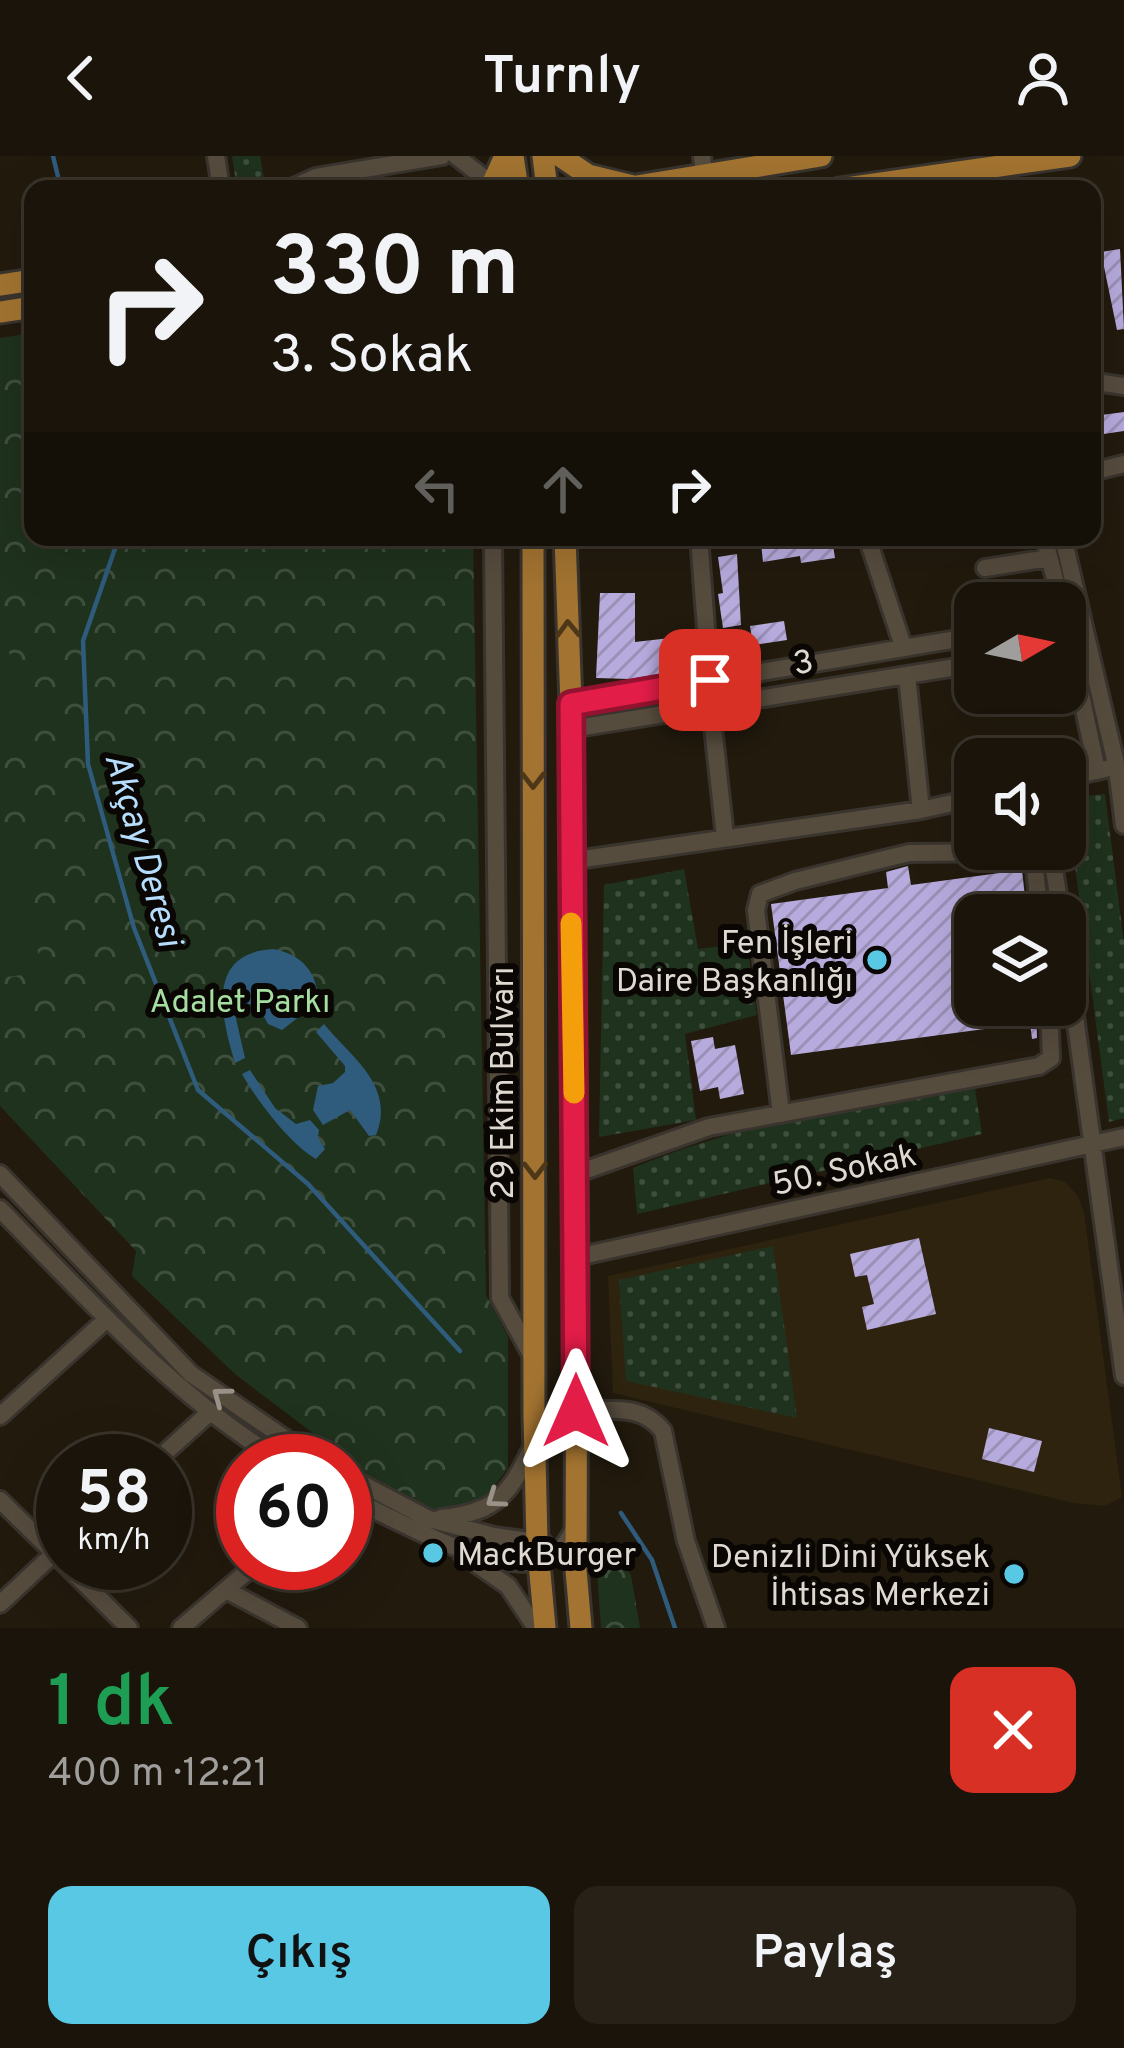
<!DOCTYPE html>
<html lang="tr">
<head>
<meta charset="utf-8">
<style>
  body { margin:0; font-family:Overpass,sans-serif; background:#272118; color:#f1f3f6; height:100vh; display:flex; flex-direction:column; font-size:45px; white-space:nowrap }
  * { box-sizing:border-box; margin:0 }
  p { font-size:39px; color:#9f9e9c }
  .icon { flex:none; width:66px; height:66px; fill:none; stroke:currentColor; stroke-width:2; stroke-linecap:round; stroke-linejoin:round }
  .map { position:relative; height:1472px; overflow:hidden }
  .panel { display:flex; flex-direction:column; background:#1a140a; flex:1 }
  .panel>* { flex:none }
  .top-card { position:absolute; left:24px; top:24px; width:1077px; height:366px; border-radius:24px; box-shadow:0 12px 48px #0002,0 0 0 3px #38332b; background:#1a140a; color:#f1f3f6; overflow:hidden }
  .needle { width:78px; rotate:81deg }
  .buttons { position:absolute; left:954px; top:426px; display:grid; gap:24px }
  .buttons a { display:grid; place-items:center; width:132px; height:132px; border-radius:24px; background:#1a140a; box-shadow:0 12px 48px #0002,0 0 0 3px #38332b; font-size:60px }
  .speed { position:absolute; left:36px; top:1278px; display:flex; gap:24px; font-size:60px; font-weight:700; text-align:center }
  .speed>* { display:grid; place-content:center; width:156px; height:156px; border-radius:50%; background:#1a140a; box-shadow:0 12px 48px #0002,0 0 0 3px #38332b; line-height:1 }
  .speed small { font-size:30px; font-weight:400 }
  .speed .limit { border:18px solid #d22; background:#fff; color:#111 }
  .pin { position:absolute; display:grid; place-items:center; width:102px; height:102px; color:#fff; margin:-51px; border-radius:24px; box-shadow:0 6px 18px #0006 }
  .me { position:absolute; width:132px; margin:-66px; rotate:0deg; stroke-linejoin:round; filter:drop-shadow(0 0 9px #0008) }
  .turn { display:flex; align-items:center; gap:42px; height:252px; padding:0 48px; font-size:54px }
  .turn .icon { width:156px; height:156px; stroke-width:2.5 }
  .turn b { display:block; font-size:84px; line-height:102px }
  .lanes { display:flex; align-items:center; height:114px; padding:0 48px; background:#0003; justify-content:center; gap:60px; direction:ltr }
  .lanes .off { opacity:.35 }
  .round { display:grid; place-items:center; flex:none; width:126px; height:126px; border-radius:24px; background:#272118 }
  .headline { display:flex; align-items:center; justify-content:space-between; height:204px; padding:0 48px }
  h1 { font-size:72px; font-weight:600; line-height:90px; color:#1e9e55 }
  .button { display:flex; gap:24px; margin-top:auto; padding:24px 48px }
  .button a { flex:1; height:138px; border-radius:24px; background:#59c8e4; color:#111; font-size:48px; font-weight:600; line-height:138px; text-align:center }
  .button a+a { background:#272118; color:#f1f3f6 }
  header { display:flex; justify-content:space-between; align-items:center; height:156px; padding:0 48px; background:#1a140a; font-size:54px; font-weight:600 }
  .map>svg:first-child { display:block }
  .built { fill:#2e230f }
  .grass { fill:url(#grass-dots) }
  .park { fill:url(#park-crowns) }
  .pitch { fill:#1f321d }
  .water { fill:#2f5b7c }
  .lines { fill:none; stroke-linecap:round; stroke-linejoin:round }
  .stream { stroke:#2f5b7c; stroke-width:4.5 }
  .building { fill:url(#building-hatch) }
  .minor-casing { stroke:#3a342e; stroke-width:22 }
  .major-casing { stroke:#3a342e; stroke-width:27 }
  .minor { stroke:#564c3e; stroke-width:16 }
  .major { stroke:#a37431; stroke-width:21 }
  .oneway { stroke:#4e3718 }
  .oneway2 { stroke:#9a9288 }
  .route-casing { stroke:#92132f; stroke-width:30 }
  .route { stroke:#e11d48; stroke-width:21 }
  .slow { stroke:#f59e0b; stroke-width:21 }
  .poi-dot { fill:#59c8e4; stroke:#090603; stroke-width:4.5 }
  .labels { text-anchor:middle; stroke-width:12; stroke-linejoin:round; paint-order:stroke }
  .street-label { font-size:33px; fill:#dfd9d1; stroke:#090603 }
  .poi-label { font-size:33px; fill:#dfd9d1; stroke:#090603; text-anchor:end }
  .park-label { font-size:33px; fill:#a5dea0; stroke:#090603 }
  .water-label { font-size:36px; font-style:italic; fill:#b6ddfe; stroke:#090603 }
</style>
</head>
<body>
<header><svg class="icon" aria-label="back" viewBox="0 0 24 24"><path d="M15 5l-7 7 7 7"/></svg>Turnly<svg class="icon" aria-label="person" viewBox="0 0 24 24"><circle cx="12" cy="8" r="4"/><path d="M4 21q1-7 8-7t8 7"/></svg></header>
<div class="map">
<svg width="1124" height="1472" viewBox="0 0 1124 1472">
  <defs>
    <pattern id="grass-dots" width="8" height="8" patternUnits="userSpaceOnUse" patternTransform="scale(3)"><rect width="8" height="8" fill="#1f321d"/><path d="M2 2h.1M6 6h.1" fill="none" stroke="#3f4f3d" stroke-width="1.8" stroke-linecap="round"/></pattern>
    <pattern id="park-crowns" width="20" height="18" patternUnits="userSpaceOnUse" patternTransform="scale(3)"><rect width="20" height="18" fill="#1f321d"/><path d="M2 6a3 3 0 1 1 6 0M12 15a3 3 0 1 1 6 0" fill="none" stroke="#3f4f3d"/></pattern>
    <pattern id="building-hatch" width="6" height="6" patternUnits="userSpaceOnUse" patternTransform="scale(3)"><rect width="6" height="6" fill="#b7aadd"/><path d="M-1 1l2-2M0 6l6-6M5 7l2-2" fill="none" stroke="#9a90b6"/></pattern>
  </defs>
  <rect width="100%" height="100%" fill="#221a0d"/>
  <path class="built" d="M 1050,1022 L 1065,1026 L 1078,1040 L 1084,1056 L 1122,1341 L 1105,1350 L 1073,1347 L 613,1237 L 608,1120 Z"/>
  <path class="grass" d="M 232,0 L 260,0 L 266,33 L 237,33 Z
    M 1105,638 L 1124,787 L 1124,962 L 1109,966 L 1066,642 Z
    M 684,713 L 698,793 L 747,787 L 757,859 L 685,878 L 696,964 L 599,981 L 604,729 Z
    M 975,933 L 982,978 L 637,1058 L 633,1012 C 735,969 865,945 975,933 Z
    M 773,1090 L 797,1262 L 626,1225 L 619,1124 Z"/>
  <path class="park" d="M 33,177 L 33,381 L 473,381 L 486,1139 L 508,1181 L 508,1312 L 486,1342 L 463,1352 L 435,1354 L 387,1333 L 235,1218 L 132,1120 L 136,1095 L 0,950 L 0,182 Z
    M 595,1388 L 611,1390 L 631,1419 L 640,1472 L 601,1472 Z"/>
  <path class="pitch" d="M 0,467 L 33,573 L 0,583 Z
    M 18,668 L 28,729 L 0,733 L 0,671 Z
    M 32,761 L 41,816 L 0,822 L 0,765 Z"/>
  <path class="water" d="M 273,793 C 302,798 318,817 318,846 L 282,874 L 268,868 L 258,850 L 250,848 L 235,858 L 245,902 L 235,907 C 222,863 204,797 273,793 Z
    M 324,868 C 351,901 396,930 376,979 L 369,980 L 350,954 L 323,969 L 313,954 L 318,930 L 333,927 L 345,916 L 345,910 L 316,876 Z
    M 250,914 L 275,952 L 296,968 L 310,964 L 319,974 L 318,981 L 325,993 L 316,1003 C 291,989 257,945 242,918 Z"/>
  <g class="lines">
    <path class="stream" d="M 53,0 L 61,33
      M 119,381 L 83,485 L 88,608 L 134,772 L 198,934 L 308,1028 L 460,1195
      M 621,1357 L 652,1404 L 675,1472"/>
  </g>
  <path class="building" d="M 1120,93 L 1124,173 L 1117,174 L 1101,96 Z
    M 1124,256 L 1124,275 L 1097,279 L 1094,260 Z
    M 795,382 L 796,388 L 832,383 L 835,402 L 801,407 L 800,400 L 763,406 L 761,387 Z
    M 737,398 L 741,469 L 723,472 L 718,438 L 723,437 L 718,401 Z
    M 1025,431 L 1027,447 L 975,447 L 975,457 L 956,460 L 953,441 Z
    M 600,437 L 635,437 L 635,486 L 679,481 L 683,514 L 630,523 L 596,522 Z
    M 784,465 L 787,484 L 753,489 L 750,470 Z
    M 908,710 L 911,729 L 1022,714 L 1027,759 L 975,759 L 975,849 L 1036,849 L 1037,882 L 1032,883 L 1030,867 L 791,899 L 771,748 L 888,732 L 886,716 Z
    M 713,881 L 715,893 L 735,889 L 744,938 L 720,943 L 718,931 L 700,935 L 691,885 Z
    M 919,1082 L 936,1158 L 867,1174 L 862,1151 L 874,1148 L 871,1136 L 867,1119 L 855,1121 L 850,1098 Z
    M 989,1272 L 1042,1285 L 1034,1316 L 982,1303 Z"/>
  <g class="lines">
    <defs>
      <path id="minor" d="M 216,0 L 221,33
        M 456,0 L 493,29
        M 702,0 L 704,18
        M 289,33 L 316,21 L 442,0
        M 1092,220 L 1096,226 L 1124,230
        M 1092,316 L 1124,308
        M 493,381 L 500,1142 L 532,1200
        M 699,381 L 710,524
        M 867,381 L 903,490
        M 1044,381 L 1061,447
        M 1063,381 L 1117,612 L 1124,669
        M 985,412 L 1049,402
        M 1065,462 L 1097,615
        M 907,519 L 921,654
        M 571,548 L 975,480
        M 711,552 L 725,681
        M 571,573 L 975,508
        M 1065,622 L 1105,613
        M 1051,693 L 1061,759
        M 570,705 L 921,654 L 975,642
        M 1065,787 L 1124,1220
        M 781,958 L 756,754 L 760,738 L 795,725 L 909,697 L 1025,696 L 1034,705 L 1040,759
        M 0,1018 L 191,1218 L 318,1305
        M 575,1018 L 709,971 L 1039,910 L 1051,902 L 1049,849
        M 0,1053 C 88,1143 173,1239 281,1305
        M 577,1101 L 1124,981
        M 576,1254 C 609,1255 641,1247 663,1275 L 686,1385 L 716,1472
        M 0,1260 L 107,1163
        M 156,1305 L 209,1257
        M 345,1319 L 429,1363 L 494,1380 L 544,1387
        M 345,1339 C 396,1364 480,1413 537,1406 C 556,1404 569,1384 576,1369
        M 0,1344 L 63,1406
        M 441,1362 C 498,1357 511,1336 534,1287
        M 462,1398 L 508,1430 L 536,1472
        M 64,1407 L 129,1472
        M 228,1435 L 298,1472
        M 0,1448 L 63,1389
        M 181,1472 L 257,1407"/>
      <path id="major" d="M 513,0 L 518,33
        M 543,0 L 547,33
        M 560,0 L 588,19 L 633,30
        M 490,33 L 505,0
        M 618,33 L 821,0
        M 839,33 L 1070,0
        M 0,129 L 33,124
        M 0,156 L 33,151
        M 533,381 L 534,1260 L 537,1385 L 545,1472
        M 565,381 L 571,548 L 577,1101 L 576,1414 L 581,1472"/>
    </defs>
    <use href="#minor" class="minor-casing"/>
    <use href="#major" class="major-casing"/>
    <use href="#minor" class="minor"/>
    <use href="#major" class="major"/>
  </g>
  <defs><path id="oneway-chevron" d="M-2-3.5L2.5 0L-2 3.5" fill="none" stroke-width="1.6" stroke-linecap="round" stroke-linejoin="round" transform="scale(3)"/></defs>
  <g class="oneway">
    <use href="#oneway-chevron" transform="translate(568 473) rotate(-92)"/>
    <use href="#oneway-chevron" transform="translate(533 624) rotate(90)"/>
    <use href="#oneway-chevron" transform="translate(535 1014) rotate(90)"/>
  </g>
  <g class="oneway2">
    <use href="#oneway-chevron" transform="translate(221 1240) rotate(-143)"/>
    <use href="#oneway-chevron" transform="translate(495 1343) rotate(145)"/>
  </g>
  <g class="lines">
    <defs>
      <path id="route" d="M 576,1255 L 571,548 L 710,524"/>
    </defs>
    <use href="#route" class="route-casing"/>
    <use href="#route" class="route"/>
    <path class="slow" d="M 571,767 L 574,937"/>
  </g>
  <g class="poi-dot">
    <circle cx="877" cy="804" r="12"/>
    <circle cx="433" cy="1397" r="12"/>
    <circle cx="1014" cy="1418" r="12"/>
  </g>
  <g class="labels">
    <g class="street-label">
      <text transform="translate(803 505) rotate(-10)" y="12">3</text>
      <text transform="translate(501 927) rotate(-90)" y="12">29 Ekim Bulvarı</text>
      <text transform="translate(844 1012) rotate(-12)" y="12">50. Sokak</text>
    </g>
    <g class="poi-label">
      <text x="853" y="797">Fen İşleri<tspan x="853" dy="38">Daire Başkanlığı</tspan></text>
      <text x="457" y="1409" text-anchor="start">MackBurger</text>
      <text x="990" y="1411">Denizli Dini Yüksek<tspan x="990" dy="38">İhtisas Merkezi</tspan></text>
    </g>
    <g class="park-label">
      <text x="240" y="856">Adalet Parkı</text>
    </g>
    <g class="water-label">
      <text transform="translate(145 693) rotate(74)" y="13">Akçay Deresi</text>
    </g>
  </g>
</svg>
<div class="buttons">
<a><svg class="needle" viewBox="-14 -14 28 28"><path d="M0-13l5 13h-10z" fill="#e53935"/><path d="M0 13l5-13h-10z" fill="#9f9e9c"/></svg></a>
<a><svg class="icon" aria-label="sound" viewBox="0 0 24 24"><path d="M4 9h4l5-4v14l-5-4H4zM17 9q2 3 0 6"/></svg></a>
<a><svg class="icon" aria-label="layers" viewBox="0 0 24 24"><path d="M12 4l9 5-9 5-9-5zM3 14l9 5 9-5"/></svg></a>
</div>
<div class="speed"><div>58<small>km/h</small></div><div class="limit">60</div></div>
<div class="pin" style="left:710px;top:524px;background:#d93025"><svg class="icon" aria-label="arrive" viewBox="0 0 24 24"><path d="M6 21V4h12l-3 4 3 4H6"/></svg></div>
<svg class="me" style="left:576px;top:1255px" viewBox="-20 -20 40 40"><path d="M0-17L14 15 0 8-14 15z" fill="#e11d48" stroke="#fff" stroke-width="4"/></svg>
<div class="top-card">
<div class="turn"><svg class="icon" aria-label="right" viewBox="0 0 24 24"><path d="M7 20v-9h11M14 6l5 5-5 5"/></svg><div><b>330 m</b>3. Sokak</div></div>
<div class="lanes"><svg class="icon off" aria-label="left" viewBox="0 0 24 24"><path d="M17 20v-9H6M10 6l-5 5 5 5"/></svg><svg class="icon off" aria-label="ahead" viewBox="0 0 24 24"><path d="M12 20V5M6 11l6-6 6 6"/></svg><svg class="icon" aria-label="right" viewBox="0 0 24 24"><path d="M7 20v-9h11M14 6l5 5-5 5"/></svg></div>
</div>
</div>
<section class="panel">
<div class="headline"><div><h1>1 dk</h1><p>400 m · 12:21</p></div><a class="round" style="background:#d93025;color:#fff"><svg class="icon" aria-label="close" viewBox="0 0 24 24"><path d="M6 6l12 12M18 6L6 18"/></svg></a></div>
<div class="button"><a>Çıkış</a><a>Paylaş</a></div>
</section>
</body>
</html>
